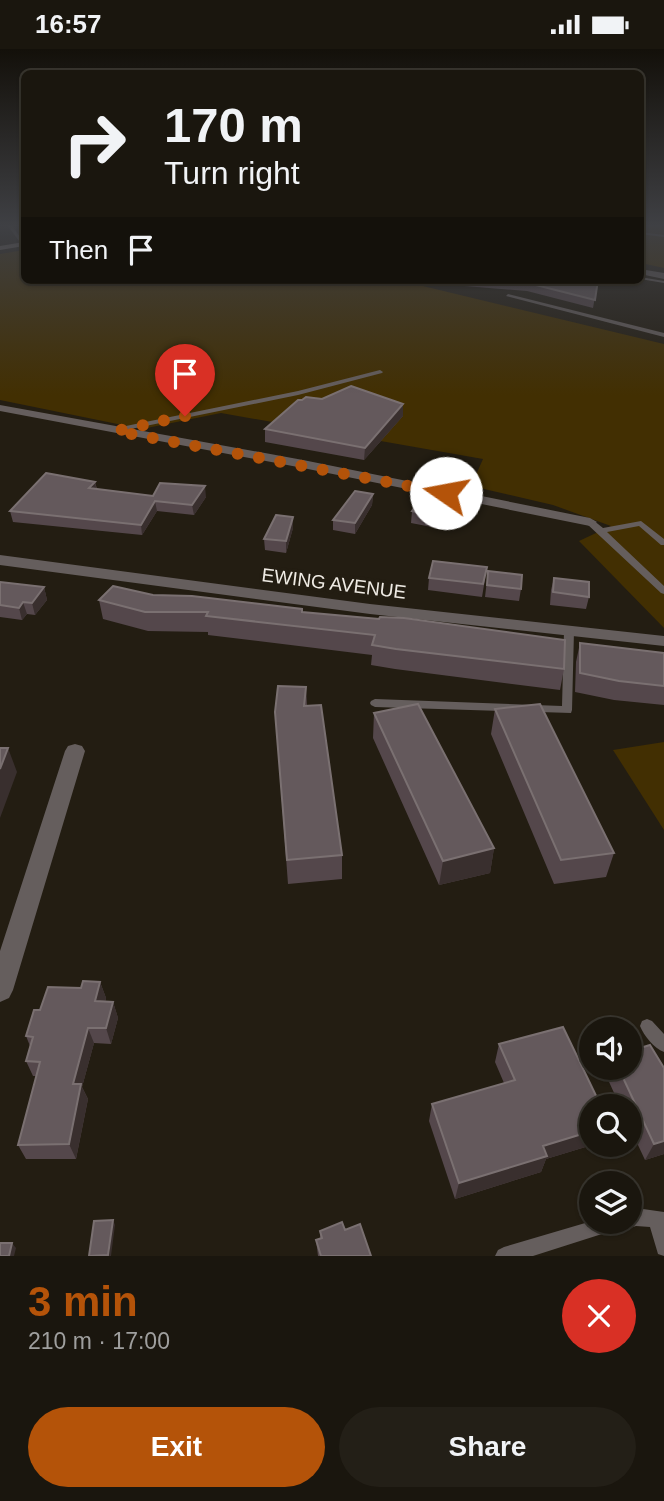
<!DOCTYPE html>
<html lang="en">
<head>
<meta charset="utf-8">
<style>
  body { margin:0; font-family:Arial,sans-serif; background:#231f17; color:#f1f3f6; height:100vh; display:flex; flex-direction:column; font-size:26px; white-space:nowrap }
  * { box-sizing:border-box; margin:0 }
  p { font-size:23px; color:#9f9f9e }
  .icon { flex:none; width:38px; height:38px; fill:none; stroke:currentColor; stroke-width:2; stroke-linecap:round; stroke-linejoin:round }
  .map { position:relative; height:1207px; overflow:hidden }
  .panel { display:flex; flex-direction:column; background:#1a160e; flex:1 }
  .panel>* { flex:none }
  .banner { position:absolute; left:21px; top:21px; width:623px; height:214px; border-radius:10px; box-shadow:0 2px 5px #0004,0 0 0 2px #38352e; background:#1a160e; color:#f1f3f6; overflow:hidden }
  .fabs { position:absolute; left:579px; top:968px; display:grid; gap:14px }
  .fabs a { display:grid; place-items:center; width:63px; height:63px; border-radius:50%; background:#1a160e; box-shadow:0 2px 5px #0004,0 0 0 2px #38352e; font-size:35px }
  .pin { position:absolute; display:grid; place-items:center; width:60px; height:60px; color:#fff; margin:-72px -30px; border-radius:50% 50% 50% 0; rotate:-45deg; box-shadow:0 0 7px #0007 }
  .pin .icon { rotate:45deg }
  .me { position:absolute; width:77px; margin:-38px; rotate:282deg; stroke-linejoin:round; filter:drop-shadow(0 0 5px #0008) }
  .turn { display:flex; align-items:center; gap:24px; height:147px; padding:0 28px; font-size:32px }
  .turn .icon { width:91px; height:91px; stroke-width:2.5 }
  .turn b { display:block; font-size:49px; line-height:60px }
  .then { display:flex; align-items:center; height:66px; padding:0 28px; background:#0003; gap:14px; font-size:26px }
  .round { display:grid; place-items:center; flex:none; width:74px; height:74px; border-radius:37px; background:#231f17 }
  .headline { display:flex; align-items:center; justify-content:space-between; height:119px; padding:0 28px }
  h1 { font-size:42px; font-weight:700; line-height:52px; color:#b45309 }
  .cta { display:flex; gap:14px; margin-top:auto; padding:14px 28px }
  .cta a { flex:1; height:80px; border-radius:42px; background:#b45309; color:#fff; font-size:28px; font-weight:700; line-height:80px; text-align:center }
  .cta a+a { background:#231f17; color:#f1f3f6 }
  .status { display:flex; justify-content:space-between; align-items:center; height:49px; padding:0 35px; background:#1a160e; direction:ltr }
  .status svg { height:19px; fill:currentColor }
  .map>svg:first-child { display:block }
  .green { fill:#422f02 }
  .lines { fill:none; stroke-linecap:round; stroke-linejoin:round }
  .service { fill:#655e5d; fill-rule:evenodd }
  .minor { fill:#655e5d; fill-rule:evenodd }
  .secondary { fill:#8e8281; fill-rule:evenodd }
  .wall { fill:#54474b }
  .shaded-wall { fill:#392f2e }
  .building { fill:#64595c; stroke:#7a7071; stroke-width:2 }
  .route { stroke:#b45309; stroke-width:12; stroke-dasharray:0 21.6 }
  .labels { text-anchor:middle; stroke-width:7; stroke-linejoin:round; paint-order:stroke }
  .street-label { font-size:19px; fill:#efebe4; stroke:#231d12 }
</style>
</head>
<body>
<div class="status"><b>16:57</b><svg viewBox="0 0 49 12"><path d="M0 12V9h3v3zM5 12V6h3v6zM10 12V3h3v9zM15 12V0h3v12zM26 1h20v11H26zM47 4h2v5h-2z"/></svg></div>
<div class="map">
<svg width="664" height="1207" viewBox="0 0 664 1207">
  <rect width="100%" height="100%" fill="#231d12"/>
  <path class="green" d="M 640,177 L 664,177 L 664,219 L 641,214 Z
    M 24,201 L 24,231 L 398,231 L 664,295 L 664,579 L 579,492 L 611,477 L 553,456 L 471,437 L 483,410 L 221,364 L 142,380 L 0,351 L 0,205 Z
    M 664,693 L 664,781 L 613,701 Z"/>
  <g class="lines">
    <path class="service" d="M 8,177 L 12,177 L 24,193 L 24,196 L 22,196 Z
      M 640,183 L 664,186 L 664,188 L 640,185 Z
      M 640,228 L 664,232 L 664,234 L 640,230 Z
      M 508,245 L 664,284 L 664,288 L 506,247 Z
      M 380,321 L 383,323 L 382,324 L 298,346 L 116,383 L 113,381 L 116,379 L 298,342 Z
      M 587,471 L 593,471 L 603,479 L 641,472 L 664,490 L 664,496 L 661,496 L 639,477 L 607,483 L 664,537 L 664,545 L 661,544 L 587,475 Z
      M 569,579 L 574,582 L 572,661 L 571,664 L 375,658 L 371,656 L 370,654 L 371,652 L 375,650 L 562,657 L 564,582 Z
      M 647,970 L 652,972 L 664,985 L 664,1003 C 654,999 644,987 640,977 L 642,972 Z
      M 636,1159 L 664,1163 L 664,1207 L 658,1205 L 650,1178 L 636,1177 L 630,1179 L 627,1177 L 533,1207 L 495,1207 L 498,1201 L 504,1198 L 592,1172 L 630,1172 L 630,1161 Z"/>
    <path class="minor" d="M 640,220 L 664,224 L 664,230 L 640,225 Z
      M 0,356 L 303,411 L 590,469 L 597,473 L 590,477 L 303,419 L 0,362 Z
      M 0,506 L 370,555 L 664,587 L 664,597 L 370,565 L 0,516 Z
      M 75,695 L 82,697 L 85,702 L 13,941 L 9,949 L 0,953 L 0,902 L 65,702 L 68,697 Z"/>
    <path class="secondary" d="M 24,193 L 24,197 L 0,201 L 0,197 Z"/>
  </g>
  <path class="wall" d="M 440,231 L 598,231 L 593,259 L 527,242 L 440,235 Z
    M 403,367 L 364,411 L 265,393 L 265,380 Z
    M 95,433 L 97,440 L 153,447 L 206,448 L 194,466 L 157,462 L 142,486 L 13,473 L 10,462 Z
    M 373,445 L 372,456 L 355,485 L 333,481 L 333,471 Z
    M 451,455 L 449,466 L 442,480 L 411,474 L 412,462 Z
    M 293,479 L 286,504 L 265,501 L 264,490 Z
    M 487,518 L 482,548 L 428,541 L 429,529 Z
    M 488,522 L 521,540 L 519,552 L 485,548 Z
    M 554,529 L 589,548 L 586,560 L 550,556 L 551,541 Z
    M 0,533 L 44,538 L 47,551 L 35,566 L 27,565 L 22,571 L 0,568 Z
    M 153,546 L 302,563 L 564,620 L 560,641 L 395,620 L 371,616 L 372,606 L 208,586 L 208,583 L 148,582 L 103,570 L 99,551 Z
    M 580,594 L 664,604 L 664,656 L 614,651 L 575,643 L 576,613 Z
    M 306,638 L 307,657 L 342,806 L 342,830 L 288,835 L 277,687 Z
    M 495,660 L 614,804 L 606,828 L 554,835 L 491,685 Z
    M 374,664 L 494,799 L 490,824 L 439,836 L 373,689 Z
    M 100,933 L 106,949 L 105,953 L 113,953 L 118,969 L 111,995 L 94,994 L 82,1038 L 88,1050 L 76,1110 L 26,1110 L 18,1096 L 36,1027 L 33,1027 L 26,1012 L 30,997 L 26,987 L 40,961 L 81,939 Z
    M 499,995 L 592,1096 L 546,1110 L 541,1123 L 455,1150 L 429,1072 L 432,1055 L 504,1034 L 495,1013 Z
    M 607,1018 L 630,1018 L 664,1105 L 645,1111 L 630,1079 L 630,1057 L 620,1057 L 605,1024 Z
    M 345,1181 L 371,1207 L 318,1207 L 316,1191 L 320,1190 L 320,1182 Z"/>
  <path class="shaded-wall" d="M 403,355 L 403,367 L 364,411 L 365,399 Z
    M 95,433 L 97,443 L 89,439 Z
    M 205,437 L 206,448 L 194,466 L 192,456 Z
    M 373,445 L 372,456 L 355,485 L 355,474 Z
    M 155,452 L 157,462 L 142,486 L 141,476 Z
    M 451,455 L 449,466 L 442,480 L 443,469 Z
    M 293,468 L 293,479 L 286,504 L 286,492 Z
    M 44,538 L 47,551 L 35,566 L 32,554 Z
    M 23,553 L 27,565 L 22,571 L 19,559 Z
    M 8,699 L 17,723 L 0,769 L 0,720 Z
    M 494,799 L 490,824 L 439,836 L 443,812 Z
    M 100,933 L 106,949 L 101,968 L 95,952 Z
    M 113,953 L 118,969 L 111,995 L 106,979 Z
    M 88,979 L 94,994 L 82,1038 L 88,1050 L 76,1110 L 69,1095 L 73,1035 Z
    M 592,1082 L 592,1096 L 546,1110 L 541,1123 L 455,1150 L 459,1134 L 543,1097 Z
    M 664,1092 L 664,1105 L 645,1111 L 654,1095 Z
    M 113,1171 L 115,1176 L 111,1207 L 109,1207 Z
    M 12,1194 L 16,1199 L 14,1207 L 9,1207 Z"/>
  <path class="building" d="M 487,231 L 598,231 L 595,251 L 528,234 Z
    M 351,337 L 403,355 L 365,399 L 265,380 L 298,351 L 302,351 L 306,348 L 322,350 Z
    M 46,424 L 95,433 L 89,439 L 153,447 L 160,434 L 205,437 L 192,456 L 155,452 L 141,476 L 10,462 Z
    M 355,442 L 373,445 L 355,474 L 333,471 Z
    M 421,449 L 451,455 L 443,469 L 412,462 Z
    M 276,466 L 293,468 L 286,492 L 264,490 Z
    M 433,512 L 487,518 L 483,535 L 429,529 Z
    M 488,522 L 522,526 L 521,540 L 487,536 Z
    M 554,529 L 589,533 L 589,548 L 553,543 Z
    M 0,533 L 44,538 L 32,554 L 23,553 L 19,559 L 0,556 Z
    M 113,537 L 153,546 L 192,547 L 302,560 L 302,563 L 379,570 L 380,568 L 404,569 L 565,591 L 564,620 L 396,600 L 372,596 L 375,586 L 206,567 L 208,563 L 145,563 L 99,551 Z
    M 580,594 L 664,604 L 664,637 L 619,632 L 580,624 Z
    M 278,637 L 306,638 L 304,657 L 321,656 L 342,806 L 287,811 L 275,663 Z
    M 418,655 L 494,799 L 443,812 L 374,664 Z
    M 540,655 L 614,804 L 561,811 L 495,660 Z
    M 0,699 L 8,699 L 0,720 Z
    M 83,932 L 100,933 L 95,952 L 113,953 L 106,979 L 88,979 L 73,1035 L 81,1035 L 69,1095 L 18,1096 L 40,1013 L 26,1012 L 33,988 L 26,987 L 34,961 L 40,961 L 48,938 L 81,939 Z
    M 563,978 L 601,1057 L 592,1057 L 592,1082 L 543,1097 L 547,1107 L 459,1134 L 432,1055 L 515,1031 L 499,995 Z
    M 650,996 L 664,1019 L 664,1092 L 654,1095 L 618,1018 L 630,1018 L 630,1002 Z
    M 113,1171 L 108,1206 L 89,1207 L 94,1172 Z
    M 342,1173 L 345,1181 L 360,1175 L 371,1207 L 321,1207 L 316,1191 L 322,1189 L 320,1182 Z
    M 0,1194 L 12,1194 L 9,1207 L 0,1207 Z"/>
  <linearGradient id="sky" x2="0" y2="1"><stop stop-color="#13100a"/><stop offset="0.51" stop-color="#3f4044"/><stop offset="1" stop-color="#3f4044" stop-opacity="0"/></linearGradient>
  <rect width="664" height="346" fill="url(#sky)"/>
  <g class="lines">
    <path class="route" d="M 185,367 L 116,382 L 446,444"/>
  </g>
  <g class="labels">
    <g class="street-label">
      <text transform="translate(334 534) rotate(7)" y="7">EWING AVENUE</text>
    </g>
  </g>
</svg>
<div class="fabs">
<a><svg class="icon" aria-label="sound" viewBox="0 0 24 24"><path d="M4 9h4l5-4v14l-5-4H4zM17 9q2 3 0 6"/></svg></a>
<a><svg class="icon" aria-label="search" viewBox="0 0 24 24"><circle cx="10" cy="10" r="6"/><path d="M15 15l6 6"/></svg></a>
<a><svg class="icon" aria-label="layers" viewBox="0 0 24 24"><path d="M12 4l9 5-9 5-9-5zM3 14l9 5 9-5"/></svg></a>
</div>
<div class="pin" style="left:185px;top:367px;background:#d93025"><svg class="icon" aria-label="arrive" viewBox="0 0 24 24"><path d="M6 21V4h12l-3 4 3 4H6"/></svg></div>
<svg class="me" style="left:446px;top:444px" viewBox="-20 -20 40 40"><circle r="19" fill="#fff"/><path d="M0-13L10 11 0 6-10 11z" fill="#b45309"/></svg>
<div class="banner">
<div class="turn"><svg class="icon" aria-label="right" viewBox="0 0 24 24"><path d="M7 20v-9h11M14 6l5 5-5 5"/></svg><div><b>170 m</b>Turn right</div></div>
<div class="then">Then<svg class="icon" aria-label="arrive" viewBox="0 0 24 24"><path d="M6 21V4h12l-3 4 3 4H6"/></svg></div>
</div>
</div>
<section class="panel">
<div class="headline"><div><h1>3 min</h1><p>210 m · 17:00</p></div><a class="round" style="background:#d93025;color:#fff"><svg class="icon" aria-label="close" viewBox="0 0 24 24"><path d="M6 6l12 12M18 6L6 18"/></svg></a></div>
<div class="cta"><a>Exit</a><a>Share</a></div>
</section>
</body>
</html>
